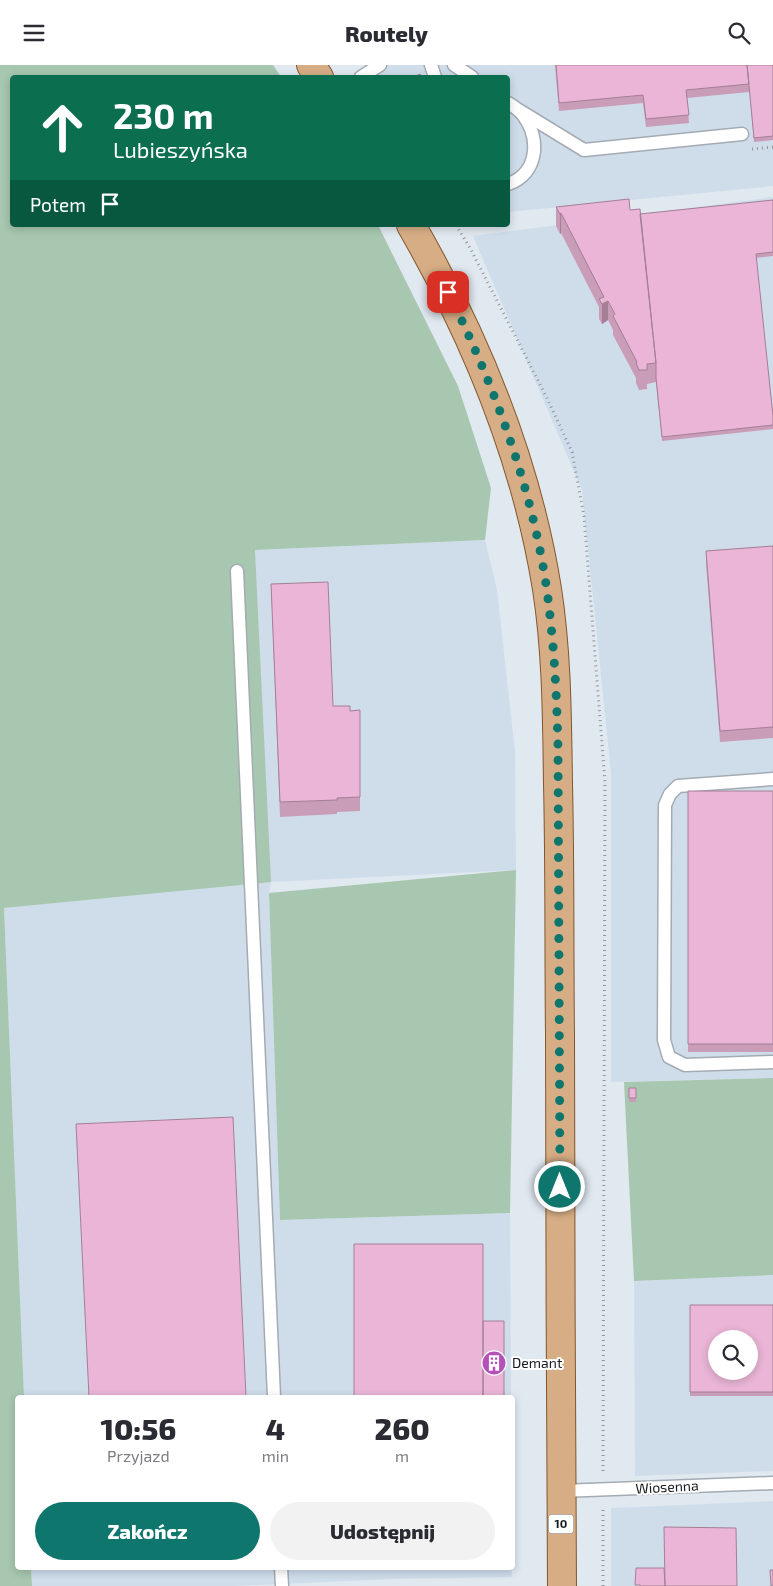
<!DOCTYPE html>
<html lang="pl">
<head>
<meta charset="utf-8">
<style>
  body { margin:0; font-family:"Exo 2",sans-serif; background:#f2f2f3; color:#2b2b33; height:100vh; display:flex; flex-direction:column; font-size:19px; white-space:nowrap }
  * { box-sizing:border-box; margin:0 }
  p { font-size:16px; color:#7c7c81 }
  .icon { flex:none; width:28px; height:28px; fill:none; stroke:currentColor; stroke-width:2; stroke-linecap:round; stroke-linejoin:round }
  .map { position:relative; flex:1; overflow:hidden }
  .details { position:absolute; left:15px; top:1330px; width:500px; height:175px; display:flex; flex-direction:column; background:#fff; border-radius:5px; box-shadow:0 2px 8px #0003 }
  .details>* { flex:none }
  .hud { position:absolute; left:10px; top:10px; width:500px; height:152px; border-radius:5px; box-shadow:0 2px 8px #0003; background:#0b6e4f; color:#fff; overflow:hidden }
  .controls { position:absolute; left:708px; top:1265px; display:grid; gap:10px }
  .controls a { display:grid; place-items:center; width:50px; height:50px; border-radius:50%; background:#fff; box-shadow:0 2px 8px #0003; font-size:25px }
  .pin { position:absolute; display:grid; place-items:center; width:42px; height:42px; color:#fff; margin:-21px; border-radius:10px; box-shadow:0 2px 8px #0006 }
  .me { position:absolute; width:55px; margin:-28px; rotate:0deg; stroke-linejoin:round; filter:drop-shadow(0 0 4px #0008) }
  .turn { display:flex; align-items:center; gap:18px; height:105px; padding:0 20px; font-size:22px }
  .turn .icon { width:65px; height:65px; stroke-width:2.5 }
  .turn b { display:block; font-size:35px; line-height:42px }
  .then { display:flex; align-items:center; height:48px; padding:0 20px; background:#0003; gap:10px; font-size:19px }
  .eta { display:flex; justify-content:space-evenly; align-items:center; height:85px; text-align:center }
  .eta b { font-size:30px; font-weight:800; line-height:35px }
  .primary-button { display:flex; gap:10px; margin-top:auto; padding:10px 20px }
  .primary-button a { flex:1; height:58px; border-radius:30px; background:#0f766e; color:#fff; font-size:20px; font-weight:800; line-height:58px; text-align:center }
  .primary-button a+a { background:#f2f2f3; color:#2b2b33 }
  header { display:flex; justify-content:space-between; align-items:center; height:65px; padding:0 20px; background:#fff; font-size:22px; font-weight:800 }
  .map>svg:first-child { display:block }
  .built { fill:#cfddeb; fill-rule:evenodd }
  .green { fill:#a7c7b0 }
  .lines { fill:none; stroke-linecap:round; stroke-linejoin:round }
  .lane-casing { stroke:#a4abb3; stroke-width:15 }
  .primary-casing { stroke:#83562c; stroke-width:30 }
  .path { stroke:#90969c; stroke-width:3; stroke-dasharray:1 4; stroke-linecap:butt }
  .lane { stroke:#fff; stroke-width:12 }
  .primary { stroke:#d7ad85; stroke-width:28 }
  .wall { fill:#c99cb8 }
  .shaded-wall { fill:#a47f96 }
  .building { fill:#eab5d6; stroke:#a47f96; fill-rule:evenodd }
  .route { stroke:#0f766e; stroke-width:9; stroke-dasharray:0 16.2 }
  .labels { text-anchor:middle; stroke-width:4; stroke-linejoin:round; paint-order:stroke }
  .shield { fill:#fff; stroke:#5d5f61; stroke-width:1 }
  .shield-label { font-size:12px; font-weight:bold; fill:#171a1d }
  .poi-label { font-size:14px; fill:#171a1d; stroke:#fff; text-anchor:start }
  .street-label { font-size:14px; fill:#171a1d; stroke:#fff }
</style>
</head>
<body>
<header><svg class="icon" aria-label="menu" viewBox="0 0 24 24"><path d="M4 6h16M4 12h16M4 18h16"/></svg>Routely<svg class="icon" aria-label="search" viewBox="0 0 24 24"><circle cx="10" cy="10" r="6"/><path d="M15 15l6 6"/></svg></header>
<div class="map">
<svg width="773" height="1521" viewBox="0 0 773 1521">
  <rect width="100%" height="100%" fill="#e0e8f0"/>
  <path class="built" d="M 366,0 L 773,0 L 773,121 L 508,147 L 508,12 L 374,12 Z
    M 773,132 L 773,1013 L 611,1017 L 611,708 L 582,425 L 473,171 Z
    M 485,475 L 497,525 L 515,687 L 516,805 L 271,817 L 269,828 L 280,1155 L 510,1148 L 511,1332 L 24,1332 L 4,843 L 270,817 L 255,485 Z
    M 773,1210 L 773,1406 L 635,1411 L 634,1216 ZM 716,1274 L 749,1274 L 749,1306 L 716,1306 Z
    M 773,1436 L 773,1521 L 611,1521 L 611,1443 Z
    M 512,1502 L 512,1512 L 394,1514 L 234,1521 L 32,1521 L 31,1503 Z"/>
  <path class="green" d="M 0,0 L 273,0 L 281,12 L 12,12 L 12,160 L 378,160 L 458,321 L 491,423 L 485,475 L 255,485 L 271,817 L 4,843 L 24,1332 L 18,1332 L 18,1502 L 31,1503 L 32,1521 L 0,1521 Z
    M 516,805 L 510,1148 L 280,1155 L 269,828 Z
    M 773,1013 L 773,1210 L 634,1216 L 624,1017 Z"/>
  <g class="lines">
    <defs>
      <path id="lane" d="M 431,0 L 435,12
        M 454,0 L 472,12
        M 361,12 L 380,0
        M 508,38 C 513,41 519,45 523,50 C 541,74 538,109 508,119
        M 517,44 L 584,85 L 742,69
        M 237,506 L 274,1332
        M 773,714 L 678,721 L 670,729 L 665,740 L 664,975 L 669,992 L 685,1000 L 773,997
        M 561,1426 L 773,1418
        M 281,1502 L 282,1521"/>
      <path id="primary" d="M 311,0 L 319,12
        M 411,160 C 476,273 526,393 547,524 C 557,588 557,654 558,719 C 560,802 559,886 560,970 C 560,1154 561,1337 562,1521"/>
    </defs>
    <use href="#lane" class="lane-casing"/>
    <use href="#primary" class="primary-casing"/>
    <path class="path" d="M 752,84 L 773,82
      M 456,160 L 470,183 L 546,331 L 572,387 L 584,451 L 605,717 L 603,1407
      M 603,1521 L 603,1441"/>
    <use href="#lane" class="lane"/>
    <use href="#primary" class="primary"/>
  </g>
  <path class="wall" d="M 555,0 L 773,0 L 773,75 L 754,77 L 749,22 L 749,27 L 687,33 L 689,58 L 646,62 L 643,38 L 559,46 Z
    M 773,135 L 773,191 L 756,193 L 773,351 L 773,364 L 662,376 L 656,317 L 647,319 L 647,324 L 639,325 L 636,318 L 636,313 L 613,270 L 613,265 L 608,255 L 602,259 L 599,254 L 599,242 L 561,168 L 560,169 L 556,161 L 556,142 L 630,145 L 640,149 Z
    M 773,481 L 773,673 L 720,677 L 706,498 L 706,486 Z
    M 271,519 L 333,641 L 350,646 L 360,645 L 360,746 L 337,747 L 337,749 L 280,752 Z
    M 688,726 L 773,726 L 773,987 L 688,987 Z
    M 629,1023 L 636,1023 L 636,1037 L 629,1037 Z
    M 690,1240 L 773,1240 L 773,1331 L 690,1331 Z"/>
  <path class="shaded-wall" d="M 561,148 L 561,168 L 560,169 L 560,149 Z
    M 608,236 L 608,255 L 602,259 L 602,239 Z"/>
  <path class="building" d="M 556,0 L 747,0 L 749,19 L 686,25 L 689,50 L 646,54 L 643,30 L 559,38 Z
    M 747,0 L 773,0 L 773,71 L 754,73 Z
    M 420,9 L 422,12 L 413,12 Z
    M 629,134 L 630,145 L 640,144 L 656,298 L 647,299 L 647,305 L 639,305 L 636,298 L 637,297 L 613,251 L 615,249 L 608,236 L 602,239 L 599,234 L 604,232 L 561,148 L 560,149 L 556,142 Z
    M 773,135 L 773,187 L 756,189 L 773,351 L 773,360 L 662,372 L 656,313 L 656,298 L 640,149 Z
    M 773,481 L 773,662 L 720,666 L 706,486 Z
    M 328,517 L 333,641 L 350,641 L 350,646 L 360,645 L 360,732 L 337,733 L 337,735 L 280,737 L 271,519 Z
    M 688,726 L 773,726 L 773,979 L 688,979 Z
    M 629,1023 L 636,1023 L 636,1033 L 629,1033 Z
    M 233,1052 L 246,1332 L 89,1332 L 76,1059 Z
    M 354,1179 L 483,1179 L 483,1331 L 420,1331 L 420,1332 L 354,1332 Z
    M 690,1240 L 773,1240 L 773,1327 L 690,1327 ZM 716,1274 L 749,1274 L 749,1306 L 716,1306 Z
    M 483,1256 L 504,1256 L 504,1332 L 420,1332 L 420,1331 L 483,1331 Z
    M 664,1462 L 736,1463 L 737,1521 L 665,1521 Z
    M 636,1503 L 664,1503 L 665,1521 L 640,1521 L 640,1520 L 635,1520 Z
    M 770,1505 L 773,1505 L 773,1521 L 771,1521 Z"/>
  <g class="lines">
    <path class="route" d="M 448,227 C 497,325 539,441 550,551 C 555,595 557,639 558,683 L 560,1122"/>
  </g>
  <defs>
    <symbol id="building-disc" viewBox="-11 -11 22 22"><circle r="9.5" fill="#b451b8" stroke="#fff"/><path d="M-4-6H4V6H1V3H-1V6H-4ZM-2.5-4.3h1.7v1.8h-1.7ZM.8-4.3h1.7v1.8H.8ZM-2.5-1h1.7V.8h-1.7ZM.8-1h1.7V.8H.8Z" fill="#fff"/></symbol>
  </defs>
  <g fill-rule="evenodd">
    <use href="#building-disc" x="480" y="1284" width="28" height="28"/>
  </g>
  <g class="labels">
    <rect class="shield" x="548.5" y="1449.5" width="25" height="19" rx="4"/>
    <g class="shield-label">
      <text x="561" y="1463">10</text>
    </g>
    <g class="poi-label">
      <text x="512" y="1303">Demant</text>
    </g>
    <g class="street-label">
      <text transform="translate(667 1422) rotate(-3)" y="5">Wiosenna</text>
    </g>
  </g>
</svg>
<div class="controls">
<a><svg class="icon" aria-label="search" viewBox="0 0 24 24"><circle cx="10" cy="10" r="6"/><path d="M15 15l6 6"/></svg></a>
</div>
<div class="pin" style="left:448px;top:227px;background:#d93025"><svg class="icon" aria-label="arrive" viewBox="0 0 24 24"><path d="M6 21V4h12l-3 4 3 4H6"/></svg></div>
<svg class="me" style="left:560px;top:1122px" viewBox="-20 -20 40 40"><circle r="17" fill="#0f766e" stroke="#fff" stroke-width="3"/><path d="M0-11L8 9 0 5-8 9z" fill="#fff"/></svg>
<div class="hud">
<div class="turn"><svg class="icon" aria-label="ahead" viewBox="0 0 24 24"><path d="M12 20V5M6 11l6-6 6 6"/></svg><div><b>230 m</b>Lubieszyńska</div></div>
<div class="then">Potem<svg class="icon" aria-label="arrive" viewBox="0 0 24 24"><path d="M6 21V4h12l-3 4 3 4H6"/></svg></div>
</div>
<section class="details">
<div class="eta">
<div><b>10:56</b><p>Przyjazd</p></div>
<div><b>4</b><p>min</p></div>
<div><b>260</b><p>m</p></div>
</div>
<div class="primary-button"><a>Zakończ</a><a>Udostępnij</a></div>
</section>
</div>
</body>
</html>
